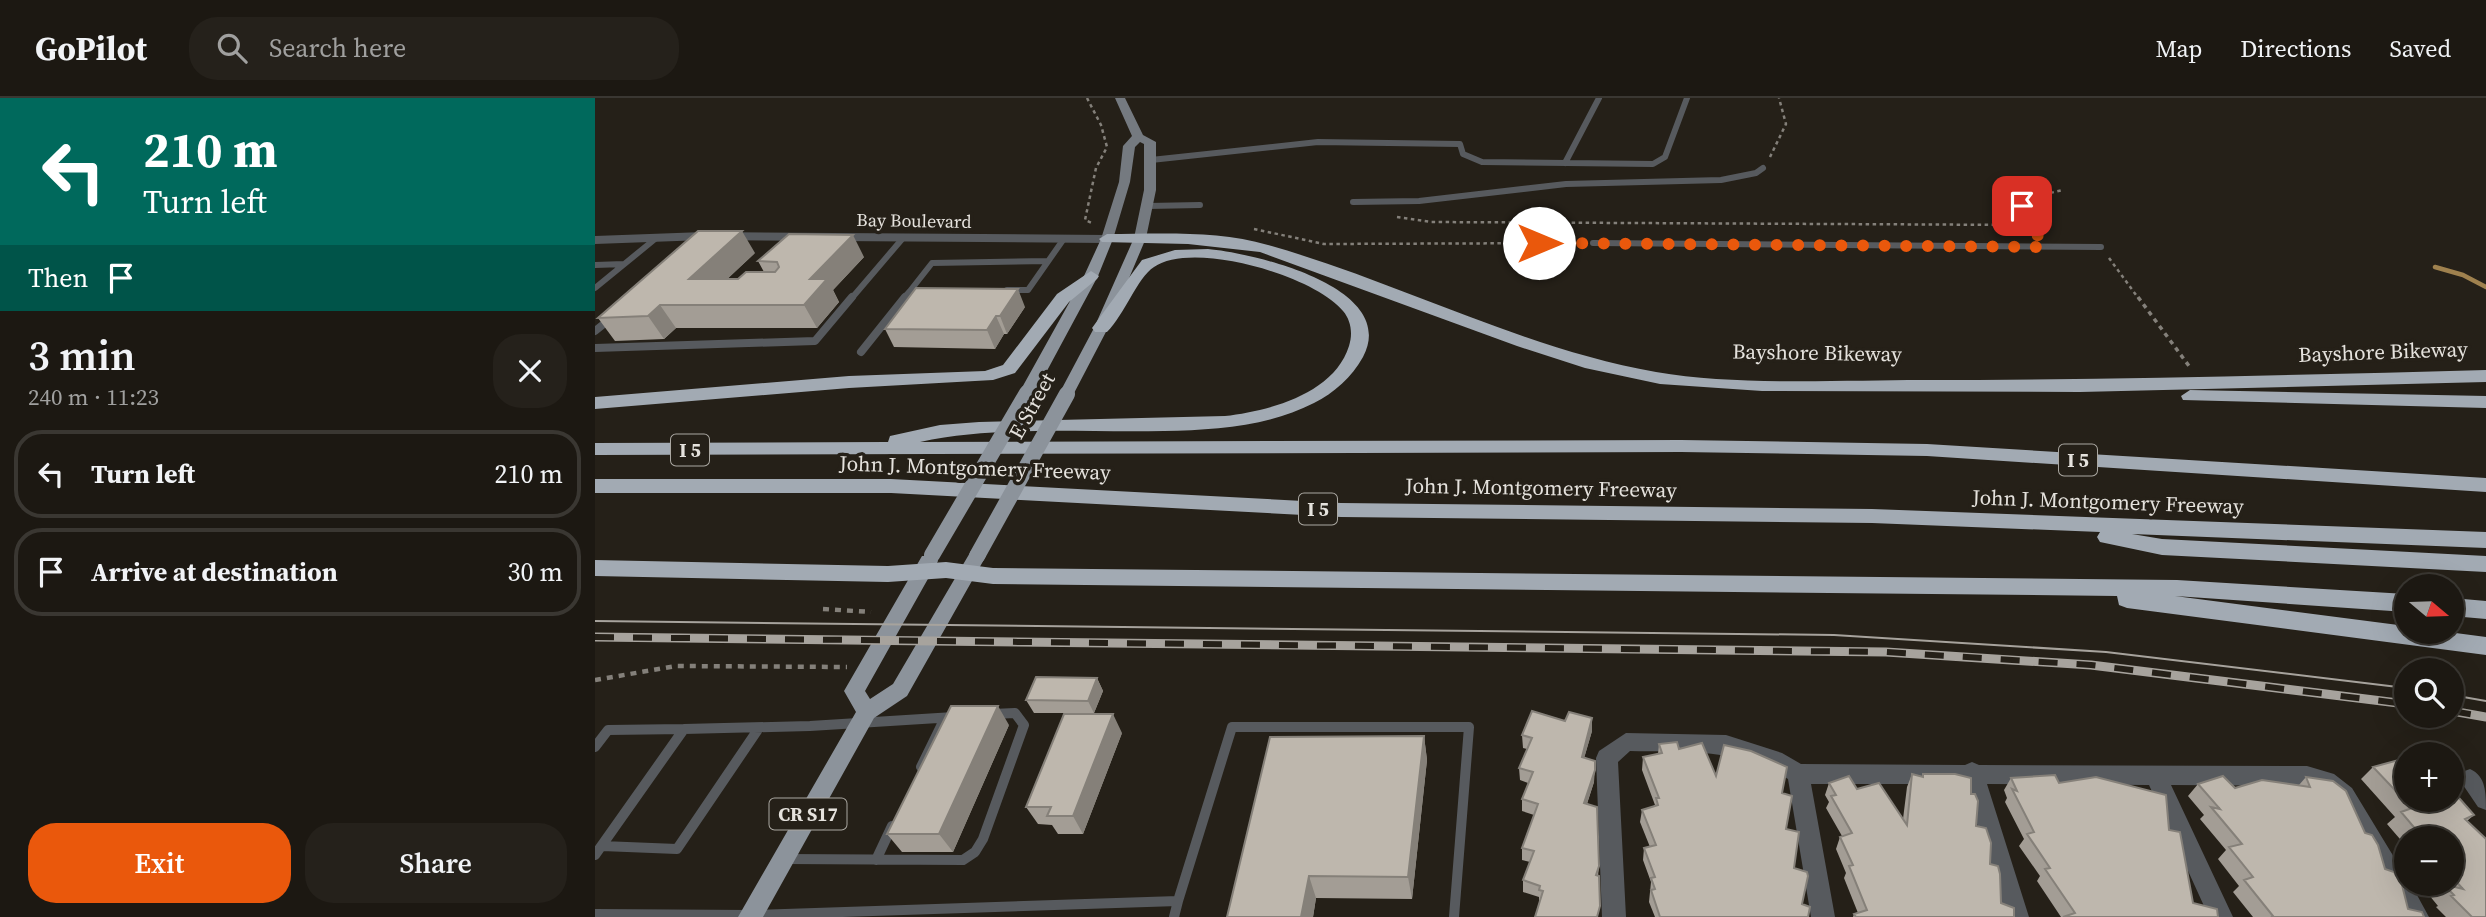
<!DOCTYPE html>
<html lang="en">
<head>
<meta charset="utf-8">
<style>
  body { margin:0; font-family:"Source Serif 4",serif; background:#25211b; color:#f1f3f6; height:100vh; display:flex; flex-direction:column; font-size:26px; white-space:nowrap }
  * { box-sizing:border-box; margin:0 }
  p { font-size:23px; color:#a0a09f }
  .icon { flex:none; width:38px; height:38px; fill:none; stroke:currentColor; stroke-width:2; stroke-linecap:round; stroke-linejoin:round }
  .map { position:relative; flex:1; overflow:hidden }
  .details { display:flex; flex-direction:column; background:#1c1812; width:595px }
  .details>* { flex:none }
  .top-card { background:#00695c; color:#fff; overflow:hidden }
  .needle { width:46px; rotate:109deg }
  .fabs { position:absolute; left:1799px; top:476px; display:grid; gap:14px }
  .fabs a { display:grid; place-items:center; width:70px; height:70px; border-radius:50%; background:#1c1812; box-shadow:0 7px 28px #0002,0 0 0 2px #3a3732; font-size:35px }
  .pin { position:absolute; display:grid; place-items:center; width:60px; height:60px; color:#fff; margin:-30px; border-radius:14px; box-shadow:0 4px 10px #0006 }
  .me { position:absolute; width:77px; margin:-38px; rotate:90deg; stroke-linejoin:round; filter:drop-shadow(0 0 5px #0008) }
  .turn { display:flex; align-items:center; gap:24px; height:147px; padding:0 28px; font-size:32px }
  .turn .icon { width:91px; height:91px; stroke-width:2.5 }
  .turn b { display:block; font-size:49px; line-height:60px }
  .then { display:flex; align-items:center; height:66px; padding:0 28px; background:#0003; gap:14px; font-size:26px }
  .round { display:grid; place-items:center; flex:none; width:74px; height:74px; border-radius:28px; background:#25211b }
  .overview { display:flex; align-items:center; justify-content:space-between; height:119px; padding:0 28px }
  h1 { font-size:42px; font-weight:600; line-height:52px }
  .button { display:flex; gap:14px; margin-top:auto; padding:14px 28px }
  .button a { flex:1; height:80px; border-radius:28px; background:#ea580c; color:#fff; font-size:28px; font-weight:600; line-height:80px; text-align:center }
  .button a+a { background:#25211b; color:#f1f3f6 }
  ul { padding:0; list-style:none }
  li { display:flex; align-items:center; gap:21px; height:88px; margin:0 14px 10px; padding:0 14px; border:4px solid #3a3732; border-radius:28px }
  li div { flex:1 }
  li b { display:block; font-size:26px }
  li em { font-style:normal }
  header { display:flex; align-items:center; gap:42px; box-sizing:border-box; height:98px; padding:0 35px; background:#1c1812; border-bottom:2px solid #3a3732 }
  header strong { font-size:33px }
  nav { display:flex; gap:38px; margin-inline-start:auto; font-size:24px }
  .search { width:490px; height:63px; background:#25211b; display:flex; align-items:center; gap:18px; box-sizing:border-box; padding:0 24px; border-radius:28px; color:#a0a09f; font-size:26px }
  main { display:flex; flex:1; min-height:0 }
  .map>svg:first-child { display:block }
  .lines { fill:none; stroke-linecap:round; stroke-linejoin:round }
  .stream { stroke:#9f814e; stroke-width:4.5 }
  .path-far2 { stroke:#84807a; stroke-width:2.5; stroke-dasharray:3.5 3.5; stroke-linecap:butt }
  .path-far1 { stroke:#84807a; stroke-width:3.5; stroke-dasharray:4.5 4.5; stroke-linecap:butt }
  .path { stroke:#84807a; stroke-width:4.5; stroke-dasharray:6 6; stroke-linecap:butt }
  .service-far2 { stroke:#575a5e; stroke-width:6 }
  .service-far1 { stroke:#575a5e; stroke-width:8 }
  .service { stroke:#575a5e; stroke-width:10 }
  .minor { fill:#575a5e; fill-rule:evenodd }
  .tertiary { fill:#575a5e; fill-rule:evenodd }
  .secondary { fill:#757a80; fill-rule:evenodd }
  .primary { fill:#8c939b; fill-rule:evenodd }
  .motorway { fill:#a2aab3; fill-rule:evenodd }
  .tram { stroke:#a7a39d; stroke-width:2 }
  .rail-casing { stroke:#a7a39d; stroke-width:9 }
  .rail { stroke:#252018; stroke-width:6; stroke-dasharray:19; stroke-linecap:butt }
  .primary-bridge { stroke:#8c939b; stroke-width:16 }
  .wall { fill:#a39d95 }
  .shaded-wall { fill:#858079 }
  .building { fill:#beb7ad; stroke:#858079; stroke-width:2 }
  .route { stroke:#ea580c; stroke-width:12; stroke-dasharray:0 21.6 }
  .labels { text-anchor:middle; stroke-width:7; stroke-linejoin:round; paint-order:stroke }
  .far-street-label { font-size:18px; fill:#e5e2dd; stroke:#252018 }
  .shield { fill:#252018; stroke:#aba8a2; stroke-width:2 }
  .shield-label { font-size:19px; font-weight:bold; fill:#e5e2dd }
  .street-label { font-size:21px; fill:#e5e2dd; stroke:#252018 }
</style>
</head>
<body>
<header>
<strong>GoPilot</strong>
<div class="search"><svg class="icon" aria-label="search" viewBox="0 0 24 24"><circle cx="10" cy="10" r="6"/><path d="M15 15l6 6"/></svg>Search here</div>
<nav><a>Map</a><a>Directions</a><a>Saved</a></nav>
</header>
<main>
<section class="details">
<div class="top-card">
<div class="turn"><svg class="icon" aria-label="left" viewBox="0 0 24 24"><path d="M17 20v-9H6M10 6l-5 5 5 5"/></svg><div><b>210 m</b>Turn left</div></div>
<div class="then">Then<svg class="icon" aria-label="arrive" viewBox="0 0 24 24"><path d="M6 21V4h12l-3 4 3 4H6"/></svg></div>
</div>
<div class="overview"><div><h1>3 min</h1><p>240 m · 11:23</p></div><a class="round"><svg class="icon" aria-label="close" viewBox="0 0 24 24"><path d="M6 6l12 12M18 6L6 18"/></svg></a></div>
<ul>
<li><svg class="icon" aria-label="left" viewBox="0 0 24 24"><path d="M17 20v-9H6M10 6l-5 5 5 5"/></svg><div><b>Turn left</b></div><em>210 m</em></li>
<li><svg class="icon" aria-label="arrive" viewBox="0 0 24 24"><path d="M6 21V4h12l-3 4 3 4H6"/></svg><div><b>Arrive at destination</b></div><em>30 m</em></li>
</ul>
<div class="button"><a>Exit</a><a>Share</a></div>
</section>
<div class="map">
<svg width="1891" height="819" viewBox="0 0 1891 819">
  <rect width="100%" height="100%" fill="#252018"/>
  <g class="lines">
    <path class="stream" d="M 1840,169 L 1868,177 L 1891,189"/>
    <path class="path-far2" d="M 492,0 L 506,27 L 512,49 L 501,70 L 490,122 L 497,125
      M 1175,59 L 1191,26 L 1184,0
      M 802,119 L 836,124 L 1436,127
      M 659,131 L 729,146 L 985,145
      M 1440,134 L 1429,114 L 1429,101 L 1468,92
      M 1514,160 L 1544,201"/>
    <path class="path-far1" d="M 1543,199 L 1594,268"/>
    <path class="path" d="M 228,511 L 276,514
      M 0,582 L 81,568 L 252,569"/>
    <path class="service-far2" d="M 556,62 L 723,44 L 865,46 L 868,56 L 887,64 L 1058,66 L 1070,59 L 1092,0
      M 970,65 L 1004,0
      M 758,104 L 824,103 L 971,86 L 1126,82 L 1161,75 L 1168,70
      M 553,108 L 605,107
      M 998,145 L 1506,149
      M 0,167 L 29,166
      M 0,190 L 60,141
      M 412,192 L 433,192 L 468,142
      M 328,193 L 315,193 L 337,165 L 453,163
      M 256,201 L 308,140
      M 308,201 L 315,193"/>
    <path class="service-far1" d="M 0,233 L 15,221
      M 0,250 L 220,243 L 257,199
      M 266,254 L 310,199"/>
    <path class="service" d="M 0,649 L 13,632 L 89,631
      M 326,669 L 350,620
      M 7,748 L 82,751 L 164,630
      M 0,757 L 89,631 L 215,628 L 359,619
      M 190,761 L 368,762 L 380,754 L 388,741 L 429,627 L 420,615 L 398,616
      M 281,762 L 297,728
      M 0,816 L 156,817 L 583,803 L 637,629 L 874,629 L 859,819
      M 579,819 L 583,803"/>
    <path class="minor" d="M 1031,635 L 1131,637 L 1187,655 L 1206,666 L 1370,667 L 1377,664 L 1384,667 L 1712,668 L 1739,676 L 1757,690 L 1811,779 L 1811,786 L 1816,786 L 1834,819 L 1808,819 L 1741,704 L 1725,691 L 1712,688 L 1576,687 L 1638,819 L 1614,819 L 1554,687 L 1392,686 L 1434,819 L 1410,819 L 1370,686 L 1216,686 L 1240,819 L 1216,819 L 1193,681 C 1137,649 1097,655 1035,653 L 1023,664 L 1031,819 L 1007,819 L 1001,660 L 1004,653 Z
      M 1875,671 C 1891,678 1891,695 1891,712 L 1883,709 L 1864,681 L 1867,674 Z"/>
    <path class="tertiary" d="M 109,134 L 512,137 L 518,141 L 512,145 L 109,142 L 0,146 L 0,138 Z"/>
    <path class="secondary" d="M 520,0 L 530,0 L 548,37 L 561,44 L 561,92 L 551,140 L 545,144 L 539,140 L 549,92 L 549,46 L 545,44 L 540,49 L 535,84 L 518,141 L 512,145 L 506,141 L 524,84 L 528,48 L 537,38 Z"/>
    <path class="primary" d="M 545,136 L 551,140 L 513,230 L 477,299 L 467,299 L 464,296 L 499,230 L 539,140 Z
      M 512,137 L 518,141 L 503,178 L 440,295 L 437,298 L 427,298 L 424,295 L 489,178 L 506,141 Z
      M 382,451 L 388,453 L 391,458 L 312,598 L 279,620 L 168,819 L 143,819 L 261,614 L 249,593 L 327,458 L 341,458 L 343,463 L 270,593 L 275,601 L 298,586 L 376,453 Z"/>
    <path class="motorway" d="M 512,136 C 564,136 622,132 673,147 C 804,184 926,250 1061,274 C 1143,288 1244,282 1328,282 C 1516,282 1703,277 1891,272 L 1891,284 L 1485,294 L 1167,293 L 1065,286 L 990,270 L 922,248 L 665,154 L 593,146 L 507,144 L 504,141 Z
      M 613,151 C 658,155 805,189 768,259 C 757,279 739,295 719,305 C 672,329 620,332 569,333 C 489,335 404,327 325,344 L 1086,342 L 1332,346 L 1891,380 L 1891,394 L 1332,358 L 1086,354 L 0,357 L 0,345 L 293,344 L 295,338 L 345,327 L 384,324 L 630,318 C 674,313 739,296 754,248 C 758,236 756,222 748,213 C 720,178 598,142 559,169 C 542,180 530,216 512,234 L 500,234 L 497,230 L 547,162 L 580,152 Z
      M 496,173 L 504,178 L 502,181 L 474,204 L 420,275 L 398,282 L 254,290 L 0,311 L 0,299 L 254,278 L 390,273 L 408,267 L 462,196 Z
      M 1595,292 L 1891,298 L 1891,310 L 1588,302 L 1586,298 Z
      M 0,381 L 296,381 L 746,405 L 1277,411 L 1891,434 L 1891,450 L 1537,436 L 1567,441 L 1891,458 L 1891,474 L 1567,457 L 1505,444 L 1502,439 L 1505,434 L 1277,425 L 746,419 L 296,395 L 0,395 Z
      M 0,462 L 293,468 L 351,464 L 398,470 L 1582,482 L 1811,496 L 1811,514 L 1580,498 L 1811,528 L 1811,534 L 1853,534 L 1891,539 L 1891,557 L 1532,510 L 1524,507 L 1522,498 L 398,486 L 351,480 L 293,484 L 0,478 Z
      M 1857,500 L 1891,503 L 1891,521 L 1857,518 Z"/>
    <path class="tram" d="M 0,523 L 1239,537 L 1511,554 L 1811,590
      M 1857,597 L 1891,603"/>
    <defs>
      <path id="rail" d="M 0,539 L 1291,554 L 1496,567 L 1811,606
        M 1857,613 L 1891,619"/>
    </defs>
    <use href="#rail" class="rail-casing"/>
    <use href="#rail" class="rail"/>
    <path class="primary-bridge" d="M 337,457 L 432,295
      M 382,458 L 472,296"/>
  </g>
  <path class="wall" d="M 160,155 L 132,181 L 143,181 L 169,174 L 163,163 L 269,159 L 238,192 L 244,204 L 222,230 L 81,230 L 69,241 L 20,243 L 3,220 Z
    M 430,209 L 412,236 L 409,236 L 400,251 L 299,249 L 290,231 Z
    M 502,580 L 508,593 L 499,615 L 439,615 L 431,602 Z
    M 414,627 L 358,754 L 307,754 L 292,736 Z
    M 997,633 L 989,660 L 999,684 L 992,706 L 1004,768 L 1003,778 L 945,804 L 944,803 L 944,799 L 928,794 L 928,782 L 935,764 L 927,762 L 927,750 L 939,717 L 927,713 L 927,701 L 933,685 L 925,682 L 924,670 L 932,651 L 928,650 L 927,637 Z
    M 527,635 L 488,736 L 463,736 L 457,727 L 443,726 L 431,709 Z
    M 829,638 L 832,662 L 817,801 L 721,800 L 718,819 L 632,819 Z
    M 1064,646 L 1084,651 L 1121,678 L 1187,695 L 1191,731 L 1207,806 L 1213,819 L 1060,819 L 1054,804 L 1056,784 L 1048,762 L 1049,750 L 1055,749 L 1045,724 L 1047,712 L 1060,708 L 1060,707 L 1047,672 L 1048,659 L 1063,656 Z
    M 1778,669 L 1879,717 L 1872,723 L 1891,819 L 1851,819 L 1841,809 L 1843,808 L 1834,797 L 1842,791 L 1837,786 L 1857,786 L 1857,740 L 1811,740 L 1811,748 L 1792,726 L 1800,719 L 1766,681 Z
    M 1317,676 L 1327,679 L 1328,676 L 1376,696 L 1381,728 L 1395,766 L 1406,805 L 1419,819 L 1258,819 L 1259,816 L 1263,815 L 1249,780 L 1251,775 L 1241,751 L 1245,739 L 1247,738 L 1231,710 L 1234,704 L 1230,697 L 1234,685 L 1262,691 L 1308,721 L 1312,689 Z
    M 1711,679 L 1770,735 L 1813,811 L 1829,819 L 1658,819 L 1638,794 L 1644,788 L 1623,761 L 1631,752 L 1605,721 L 1609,717 L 1593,698 L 1603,686 L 1640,690 L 1704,687 Z
    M 1416,680 L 1464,685 L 1574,732 L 1598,805 L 1623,819 L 1466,819 L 1442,783 L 1445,778 L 1424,748 L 1429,741 L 1410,704 L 1412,700 L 1409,692 Z"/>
  <path class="shaded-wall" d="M 147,133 L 160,155 L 109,203 L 94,181 Z
    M 258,137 L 269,159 L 238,192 L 244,204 L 222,230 L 209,207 L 215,181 Z
    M 423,191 L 430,209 L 412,236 L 405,218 Z
    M 65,207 L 81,230 L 69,241 L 53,218 Z
    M 401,218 L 409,236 L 400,251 L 392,232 Z
    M 502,580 L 508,593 L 499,615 L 493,603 Z
    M 403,608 L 414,627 L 358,754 L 344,736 Z
    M 518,616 L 527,635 L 488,736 L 478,718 Z
    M 997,620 L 997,633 L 986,671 L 987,659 Z
    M 829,638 L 832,662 L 817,801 L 813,779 Z
    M 1000,672 L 999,684 L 988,717 L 989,705 Z
    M 714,778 L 721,800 L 718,819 L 706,819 Z"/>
  <path class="building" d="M 103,133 L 147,133 L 94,181 L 143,181 L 151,174 L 180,174 L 184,169 L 182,164 L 163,163 L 194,136 L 258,137 L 215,181 L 232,181 L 209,207 L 65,207 L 53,218 L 3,220 Z
    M 321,190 L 423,191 L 405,218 L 401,218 L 392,232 L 290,231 Z
    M 441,579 L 502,580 L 493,603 L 431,602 Z
    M 356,608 L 403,608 L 344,736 L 292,736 Z
    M 937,613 L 970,623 L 974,614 L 997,620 L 987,659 L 1000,663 L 1000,672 L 989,705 L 1002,709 L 1004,768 L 1001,777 L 1004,778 L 1005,808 L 1002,819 L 940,819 L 948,793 L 944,792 L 945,788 L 928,782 L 939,753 L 927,750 L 943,706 L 927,701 L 938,674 L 924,670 L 937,640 L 927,637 Z
    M 469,616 L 518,616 L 478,718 L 452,718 L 456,709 L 431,709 Z
    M 829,638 L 813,779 L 714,778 L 706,819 L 632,819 L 675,639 Z
    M 1082,644 L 1084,651 L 1107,645 L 1121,678 L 1129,647 L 1156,653 L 1192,669 L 1187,695 L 1197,698 L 1191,731 L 1204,734 L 1199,770 L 1212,774 L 1213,778 L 1207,806 L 1215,809 L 1213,819 L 1065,819 L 1056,792 L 1060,791 L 1056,780 L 1060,779 L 1049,750 L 1061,747 L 1047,712 L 1063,707 L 1061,700 L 1064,700 L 1048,659 L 1067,655 L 1064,646 Z
    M 1811,660 L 1811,702 L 1857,702 L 1857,692 L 1879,717 L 1870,721 L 1891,741 L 1891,819 L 1877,819 L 1856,798 L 1859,797 L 1848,786 L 1868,791 L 1857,779 L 1857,740 L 1828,740 L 1806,714 L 1817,710 L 1778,669 Z
    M 1317,676 L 1328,679 L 1328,676 L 1360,676 L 1376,680 L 1376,696 L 1380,696 L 1383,703 L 1381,728 L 1391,730 L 1396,745 L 1395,766 L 1403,768 L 1405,776 L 1406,805 L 1419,810 L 1419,819 L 1261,819 L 1259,816 L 1272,812 L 1254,768 L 1258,767 L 1245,739 L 1257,735 L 1236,698 L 1241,697 L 1234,685 L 1254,678 L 1262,691 L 1284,685 L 1312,727 Z
    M 1460,677 L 1464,685 L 1501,679 L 1571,697 L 1574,732 L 1585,734 L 1598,805 L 1622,811 L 1623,819 L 1468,819 L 1480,815 L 1450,771 L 1455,770 L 1432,736 L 1439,734 L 1417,691 L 1422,693 L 1416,680 Z
    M 1628,678 L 1640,690 L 1667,682 L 1715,689 L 1711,679 L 1738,683 L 1751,693 L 1770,735 L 1777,737 L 1783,747 L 1790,771 L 1799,774 L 1807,787 L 1813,811 L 1827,814 L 1829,819 L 1676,819 L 1678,818 L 1649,782 L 1658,779 L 1634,749 L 1647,746 L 1616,709 L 1625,711 L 1603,686 Z"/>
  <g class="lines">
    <path class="route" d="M 944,145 L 1449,149 L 1427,108"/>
  </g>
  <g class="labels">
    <g class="far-street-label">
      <text transform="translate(319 123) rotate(1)" y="6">Bay Boulevard</text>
    </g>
    <g class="shield">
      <rect x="76" y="336.5" width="38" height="31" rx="5"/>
      <rect x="1464" y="346.5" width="38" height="31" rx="5"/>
      <rect x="704" y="395.5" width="38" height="31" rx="5"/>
      <rect x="174.5" y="700.5" width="77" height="31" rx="5"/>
    </g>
    <g class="shield-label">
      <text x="95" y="359">I 5</text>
      <text x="1483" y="369">I 5</text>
      <text x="723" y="418">I 5</text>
      <text x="213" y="723">CR S17</text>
    </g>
    <g class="street-label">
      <text transform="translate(1788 254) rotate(-2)" y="7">Bayshore Bikeway</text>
      <text transform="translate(1222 255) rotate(1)" y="7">Bayshore Bikeway</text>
      <text transform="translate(437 308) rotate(-61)" y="7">E Street</text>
      <text transform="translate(380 370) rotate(2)" y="7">John J. Montgomery Freeway</text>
      <text transform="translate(946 390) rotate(1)" y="7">John J. Montgomery Freeway</text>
      <text transform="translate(1513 404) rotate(2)" y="7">John J. Montgomery Freeway</text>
    </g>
  </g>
</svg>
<div class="fabs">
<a><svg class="needle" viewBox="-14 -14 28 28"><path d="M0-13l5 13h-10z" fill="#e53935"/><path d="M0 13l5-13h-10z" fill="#a0a09f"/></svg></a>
<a><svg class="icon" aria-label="search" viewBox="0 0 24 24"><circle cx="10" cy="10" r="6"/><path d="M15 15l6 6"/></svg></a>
<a>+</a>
<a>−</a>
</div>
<div class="pin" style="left:1427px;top:108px;background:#d93025"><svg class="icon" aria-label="arrive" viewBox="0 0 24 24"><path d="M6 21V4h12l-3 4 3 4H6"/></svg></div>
<svg class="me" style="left:944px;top:145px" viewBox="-20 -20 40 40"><circle r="19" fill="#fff"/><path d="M0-13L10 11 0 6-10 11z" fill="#ea580c"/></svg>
</div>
</main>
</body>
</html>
